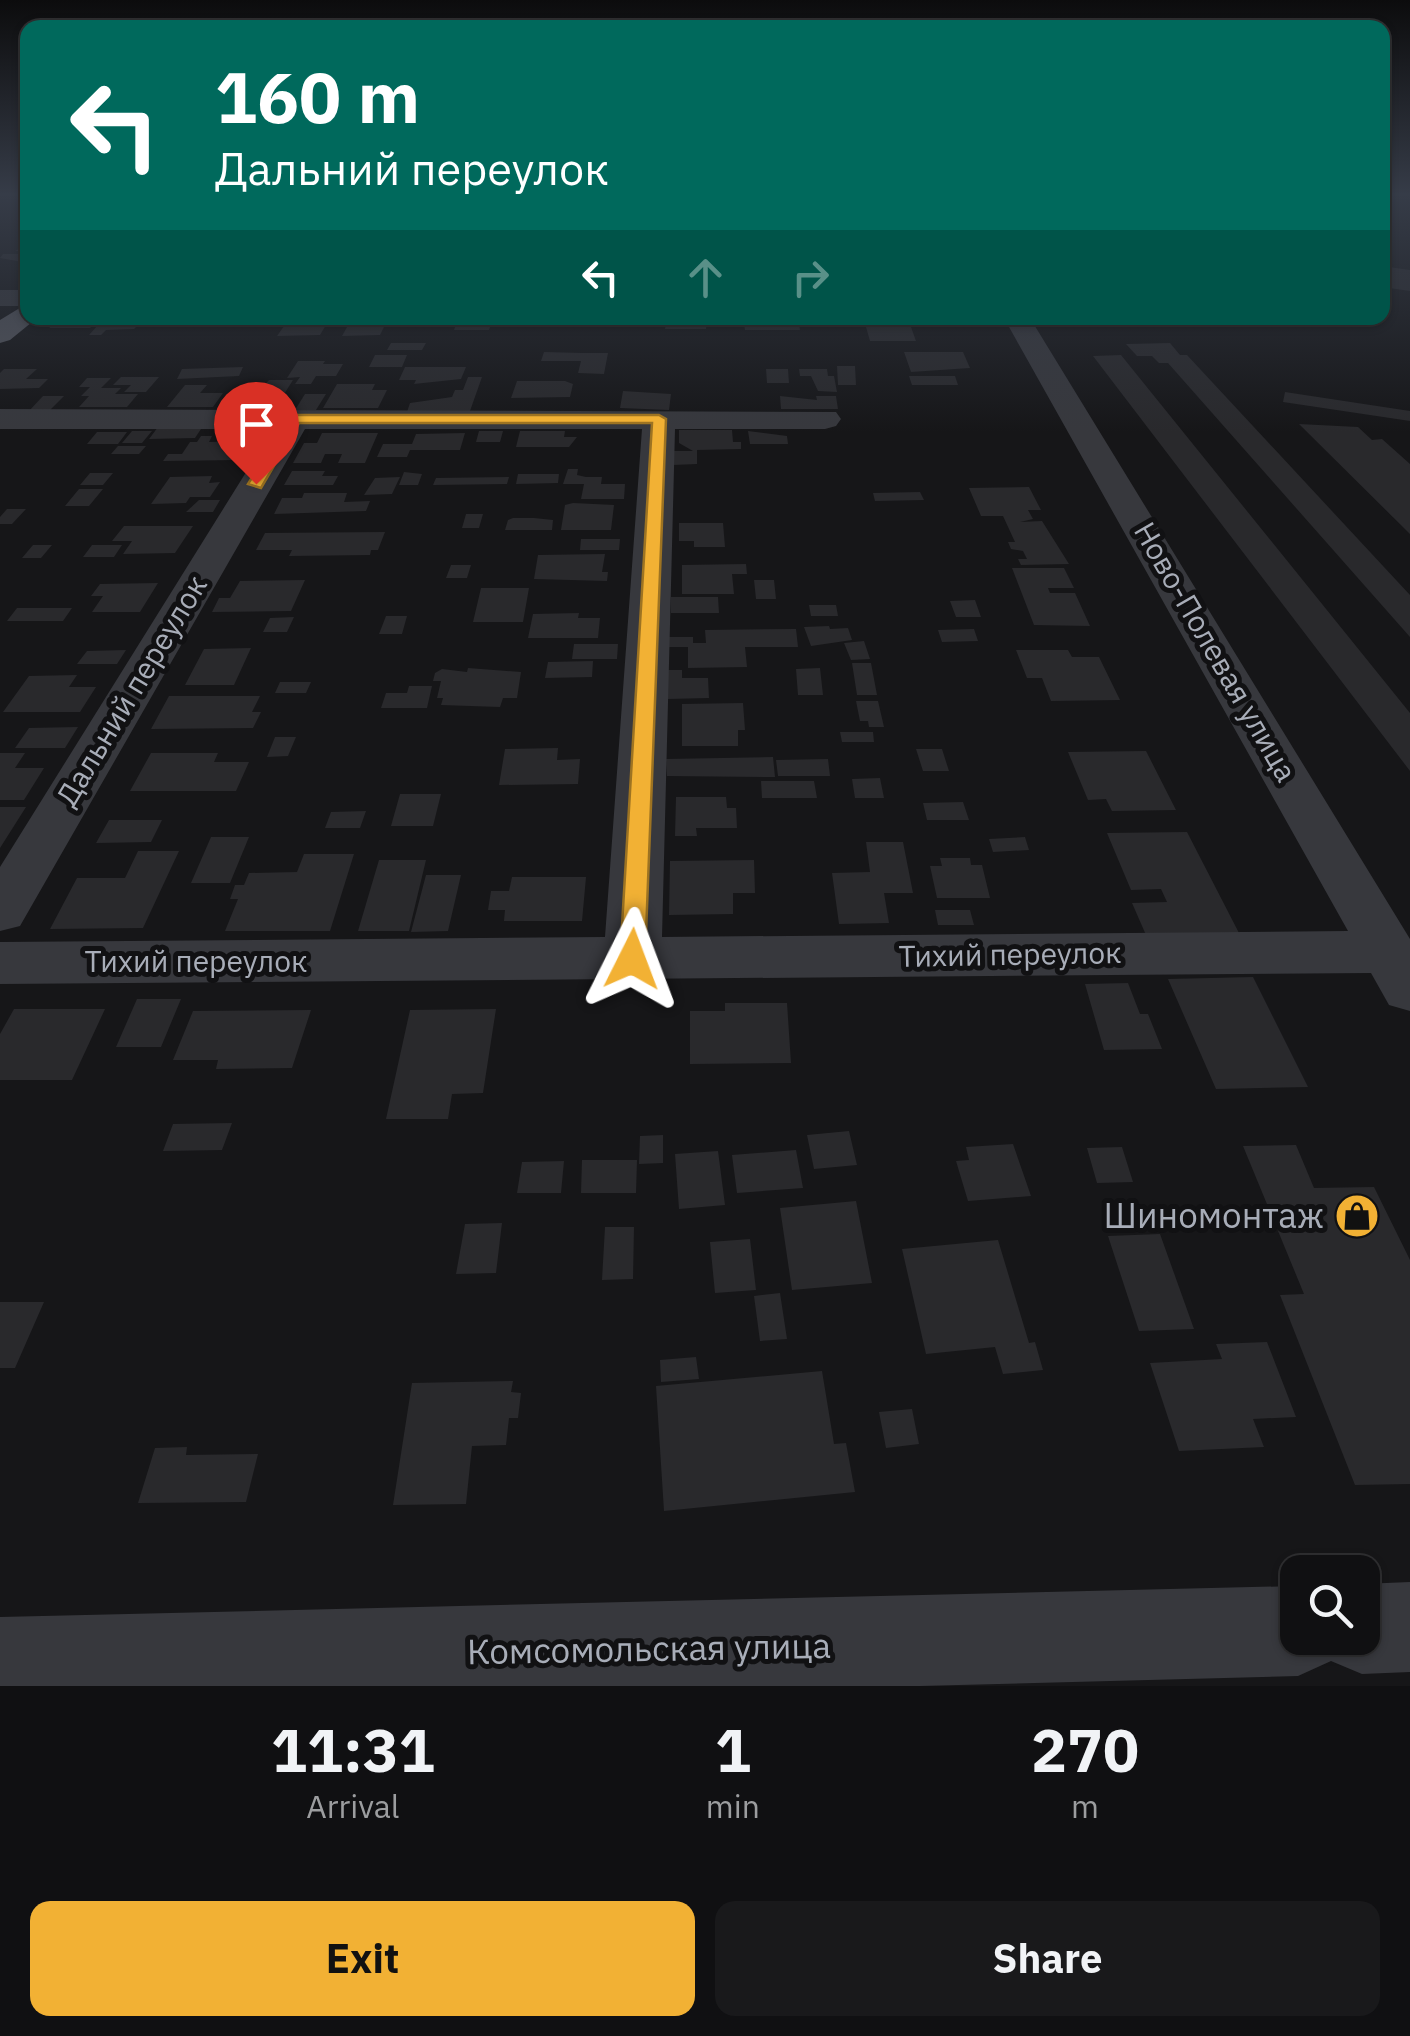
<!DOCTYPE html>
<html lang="en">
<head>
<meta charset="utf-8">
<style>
  body { margin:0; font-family:"IBM Plex Sans",sans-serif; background:#19191b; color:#f1f3f6; height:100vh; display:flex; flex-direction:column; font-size:38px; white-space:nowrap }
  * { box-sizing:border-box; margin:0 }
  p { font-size:32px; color:#9c9d9f }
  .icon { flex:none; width:55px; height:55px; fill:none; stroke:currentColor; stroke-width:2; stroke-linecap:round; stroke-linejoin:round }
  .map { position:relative; height:1686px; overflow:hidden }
  .details { display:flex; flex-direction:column; background:#101012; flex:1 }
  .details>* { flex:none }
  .guide { position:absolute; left:20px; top:20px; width:1370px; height:305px; border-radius:20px; box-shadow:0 2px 8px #0004,0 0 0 2px #303032; background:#00695c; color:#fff; overflow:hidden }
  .controls { position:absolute; left:1280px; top:1555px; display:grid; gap:20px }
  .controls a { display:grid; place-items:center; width:100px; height:100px; border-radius:20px; background:#101012; box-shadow:0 2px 8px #0004,0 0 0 2px #303032; font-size:50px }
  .pin { position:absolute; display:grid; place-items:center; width:85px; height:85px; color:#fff; margin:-102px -42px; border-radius:50% 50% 50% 0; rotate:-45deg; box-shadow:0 0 10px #0007 }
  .pin .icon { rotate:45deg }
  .me { position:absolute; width:110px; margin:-55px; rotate:3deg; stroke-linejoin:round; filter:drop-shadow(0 0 8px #0008) }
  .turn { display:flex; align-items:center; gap:35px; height:210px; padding:0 30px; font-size:45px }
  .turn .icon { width:130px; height:130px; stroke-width:2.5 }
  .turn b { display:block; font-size:70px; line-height:85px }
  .lanes { display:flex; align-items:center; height:95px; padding:0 30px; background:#0003; justify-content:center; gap:50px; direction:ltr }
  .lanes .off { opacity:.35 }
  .eta { display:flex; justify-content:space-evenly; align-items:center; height:170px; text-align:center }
  .eta b { font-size:60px; font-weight:800; line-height:70px }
  .primary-button { display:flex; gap:20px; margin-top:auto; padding:20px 30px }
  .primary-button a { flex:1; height:115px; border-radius:20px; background:#f2b134; color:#111; font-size:40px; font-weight:800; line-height:115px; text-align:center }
  .primary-button a+a { background:#19191b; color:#f1f3f6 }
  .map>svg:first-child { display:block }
  .building { fill:#29292c }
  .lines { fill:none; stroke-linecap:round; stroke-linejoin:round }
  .minor { fill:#37383d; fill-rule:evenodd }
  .major { fill:#53555c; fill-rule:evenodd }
  .route { fill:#f2b134; stroke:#9d7322; stroke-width:2.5 }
  .labels { text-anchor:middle; stroke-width:10; stroke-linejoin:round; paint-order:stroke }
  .street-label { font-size:30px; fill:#a8adb8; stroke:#111113 }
  .near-poi-label { font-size:35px; fill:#a8adb8; stroke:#111113; text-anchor:end }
  .near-street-label { font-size:35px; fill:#a8adb8; stroke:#111113 }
</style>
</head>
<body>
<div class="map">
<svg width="1410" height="1686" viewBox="0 0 1410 1686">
  <rect width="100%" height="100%" fill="#161618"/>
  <path class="building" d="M 28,244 L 28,263 L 0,258 L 3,254 L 24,254 L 27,251 L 15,251 Z
    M 1382,266 L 1410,270 L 1410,291 L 1382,287 Z
    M 61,318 L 100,318 L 90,328 L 49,328 Z
    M 124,318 L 145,318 L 134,329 L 106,330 L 101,335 L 89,335 L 98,325 L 118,324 Z
    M 172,318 L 215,318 L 208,327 L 165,326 Z
    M 323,318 L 319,325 L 326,325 L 320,335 L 277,336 L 289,319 Z
    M 468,318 L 493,318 L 489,330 L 454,330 L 457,321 L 467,321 Z
    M 624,318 L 647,318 L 645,327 L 622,327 Z
    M 667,318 L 707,318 L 706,329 L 665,329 Z
    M 743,318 L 798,318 L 800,330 L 745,330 Z
    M 388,319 L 380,335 L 342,336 L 351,320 Z
    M 879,322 L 911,327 L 916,341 L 870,341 L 866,327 L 881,327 Z
    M 391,343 L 426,343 L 422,350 L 387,350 Z
    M 1170,343 L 1180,355 L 1187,355 L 1410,595 L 1410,637 L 1168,363 L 1159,363 L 1152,356 L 1137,356 L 1126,344 Z
    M 544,352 L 583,353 L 608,353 L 604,374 L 578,373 L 581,361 L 541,361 Z
    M 904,352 L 963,352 L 970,368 L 911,372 Z
    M 375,355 L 407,355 L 402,367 L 369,367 Z
    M 1121,355 L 1410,713 L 1410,771 L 1093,356 Z
    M 298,361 L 325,361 L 323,364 L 343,364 L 336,376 L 316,376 L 311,384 L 295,384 L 300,377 L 287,378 Z
    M 837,366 L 855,366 L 856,385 L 838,385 Z
    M 243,367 L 239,376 L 177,379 L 182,369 Z
    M 405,367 L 466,367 L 461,379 L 414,384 L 416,380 L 399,380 Z
    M 4,369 L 37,369 L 26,379 L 48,379 L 39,388 L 0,389 L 0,373 Z
    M 766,369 L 788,369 L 789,383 L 767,383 Z
    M 799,369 L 827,369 L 828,376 L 834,376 L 837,392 L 818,391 L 811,376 L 800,376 Z
    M 909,376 L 955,376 L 958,385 L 912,385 Z
    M 121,377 L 159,377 L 146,392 L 124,392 L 131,385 L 113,385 Z
    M 468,377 L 482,377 L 470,411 L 407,412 L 410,403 L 452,397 L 455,390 L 463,390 Z
    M 87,378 L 111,378 L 101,388 L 121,388 L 115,394 L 138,394 L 127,407 L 79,407 L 89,396 L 81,396 L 90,387 L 79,387 Z
    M 269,380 L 293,380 L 276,407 L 246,407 Z
    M 517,381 L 565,381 L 573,384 L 570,397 L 511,398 Z
    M 337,384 L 375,384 L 372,390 L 387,390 L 378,408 L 323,408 Z
    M 185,385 L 207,385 L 200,393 L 223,393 L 213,407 L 167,407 Z
    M 623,391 L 671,394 L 669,410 L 620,408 Z
    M 1285,392 L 1410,411 L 1410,421 L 1283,402 Z
    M 305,394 L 326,394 L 316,410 L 295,410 Z
    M 43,396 L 64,396 L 49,411 L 28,412 Z
    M 230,396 L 251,396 L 242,409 L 221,409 Z
    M 780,396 L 817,400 L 816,396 L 836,396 L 838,409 L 781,409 Z
    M 1299,424 L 1358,427 L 1372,440 L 1382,439 L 1410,464 L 1410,534 Z
    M 203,426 L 195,438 L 149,439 L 158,427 Z
    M 679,430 L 732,430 L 733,442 L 741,442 L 741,449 L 697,450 L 697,464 L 673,465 L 673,451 L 693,451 L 679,443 Z
    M 132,431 L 152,431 L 142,443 L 122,443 Z
    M 479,431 L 503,431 L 500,442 L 476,442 Z
    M 520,431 L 565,431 L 564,437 L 577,437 L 569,447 L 516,447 Z
    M 748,431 L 787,436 L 788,444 L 750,444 Z
    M 97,432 L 127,432 L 118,444 L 87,444 Z
    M 322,433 L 378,433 L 365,463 L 338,463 L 342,454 L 325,454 L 321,463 L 293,463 L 304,443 L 317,443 Z
    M 465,433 L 460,450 L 410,450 L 407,457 L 377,457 L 383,444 L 412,444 L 416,434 Z
    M 201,436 L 212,436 L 209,442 L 249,441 L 238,460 L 163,461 L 168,454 L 182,454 L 190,442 L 197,442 Z
    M 118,446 L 146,446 L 139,454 L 111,454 Z
    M 568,469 L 578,469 L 577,475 L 586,477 L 602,477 L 601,484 L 625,484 L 624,499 L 581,499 L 584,484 L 563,484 Z
    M 292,471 L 325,471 L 322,476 L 338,476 L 333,485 L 284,485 Z
    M 404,472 L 422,474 L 418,485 L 399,485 Z
    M 90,473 L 113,473 L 103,485 L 80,485 Z
    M 518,474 L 559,474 L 558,483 L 516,484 Z
    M 212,476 L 209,483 L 220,482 L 210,497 L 190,497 L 186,503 L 151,504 L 170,477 Z
    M 400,477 L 392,494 L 364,495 L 375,478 Z
    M 509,477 L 507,484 L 433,485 L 436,478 Z
    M 1029,487 L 1041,510 L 1028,510 L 1033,519 L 1020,522 L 1042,521 L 1069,564 L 1021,565 L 1018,559 L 1027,559 L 1023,551 L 1011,549 L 1008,542 L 1015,542 L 1003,516 L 981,516 L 969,488 Z
    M 79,489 L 103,489 L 89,506 L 65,506 Z
    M 920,492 L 924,500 L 875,501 L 873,493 Z
    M 304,493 L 347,493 L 344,502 L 370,501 L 366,511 L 274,514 L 282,498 L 302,498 Z
    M 199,500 L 220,500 L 213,512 L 186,512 Z
    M 573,503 L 614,505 L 611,530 L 561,530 L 565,505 Z
    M 7,509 L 26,509 L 12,524 L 0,524 L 0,517 Z
    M 466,514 L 483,514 L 479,528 L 462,528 Z
    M 513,518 L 534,518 L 553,520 L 552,530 L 505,530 L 508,520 Z
    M 679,523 L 723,523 L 725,547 L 694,547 L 694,541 L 679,541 Z
    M 124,526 L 193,526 L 175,553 L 123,554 L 132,541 L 112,541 Z
    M 385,532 L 378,550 L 371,550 L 370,555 L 289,556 L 292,550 L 256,550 L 265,533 Z
    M 581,539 L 620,539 L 619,550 L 580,550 Z
    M 33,545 L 52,545 L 41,558 L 22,558 Z
    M 92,545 L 122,545 L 114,557 L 83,557 Z
    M 605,554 L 602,572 L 608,572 L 607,581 L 534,579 L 538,555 Z
    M 746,564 L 747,574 L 732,574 L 734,594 L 682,594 L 682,565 Z
    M 451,565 L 471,565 L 467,578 L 446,578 Z
    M 1012,568 L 1064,568 L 1074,588 L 1048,588 L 1050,593 L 1075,593 L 1090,626 L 1034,625 Z
    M 305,580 L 291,611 L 212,612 L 219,598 L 230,598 L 240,581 Z
    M 754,580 L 774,580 L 776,599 L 756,599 Z
    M 158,583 L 140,612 L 92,612 L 103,596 L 91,596 L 100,584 Z
    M 481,588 L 529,588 L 523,622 L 473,622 Z
    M 671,597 L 718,597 L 719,613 L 671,613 Z
    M 975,600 L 981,617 L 956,617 L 950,601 Z
    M 809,605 L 836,605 L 838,616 L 811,616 Z
    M 17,608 L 72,608 L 63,621 L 7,621 Z
    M 579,613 L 578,618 L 600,618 L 598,638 L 528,638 L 533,614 Z
    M 386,616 L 407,616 L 402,634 L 379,634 Z
    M 294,617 L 287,632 L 263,632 L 270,618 Z
    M 829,626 L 830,629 L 848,628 L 852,640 L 811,646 L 804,627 Z
    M 796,629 L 798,647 L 745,647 L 747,667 L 688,668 L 688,647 L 669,647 L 669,637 L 693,637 L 693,643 L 706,643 L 705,630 Z
    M 974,629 L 978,641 L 942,642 L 938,630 Z
    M 864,641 L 870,659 L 851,660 L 844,643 Z
    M 574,644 L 618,644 L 617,659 L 572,659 Z
    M 251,648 L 234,685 L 185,685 L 204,649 Z
    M 126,650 L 117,664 L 77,664 L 87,651 Z
    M 1016,650 L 1068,650 L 1072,657 L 1099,657 L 1120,700 L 1051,701 L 1042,678 L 1027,678 Z
    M 593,661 L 592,677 L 545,678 L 548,662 Z
    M 852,663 L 871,663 L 877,695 L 857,695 Z
    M 468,668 L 521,672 L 517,698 L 503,698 L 500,707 L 441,705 L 443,698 L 437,698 L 441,681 L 433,681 L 435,673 L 442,669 L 467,672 Z
    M 820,668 L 823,695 L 798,695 L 796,669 Z
    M 668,670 L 682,670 L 682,678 L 708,678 L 709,698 L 668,699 Z
    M 77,675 L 69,687 L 96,687 L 80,712 L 3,712 L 29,676 Z
    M 280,682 L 311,682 L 306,693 L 275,693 Z
    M 409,686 L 432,686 L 427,708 L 381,708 L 386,693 L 407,693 Z
    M 169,696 L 260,696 L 252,712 L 261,712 L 253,728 L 151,729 Z
    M 856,701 L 878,701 L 884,727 L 869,727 L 868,721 L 860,721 Z
    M 743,703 L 745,730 L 738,730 L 738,746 L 682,746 L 682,704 Z
    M 78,727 L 65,748 L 15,748 L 29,728 Z
    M 840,732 L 873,732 L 874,742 L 842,742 Z
    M 275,737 L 296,737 L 288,756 L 267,757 Z
    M 558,748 L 557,760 L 580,759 L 578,784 L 499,785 L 505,749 Z
    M 916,749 L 942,749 L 949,771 L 923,771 Z
    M 1146,751 L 1176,810 L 1112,811 L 1106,799 L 1088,800 L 1068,752 Z
    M 0,753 L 25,753 L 15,768 L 44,768 L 24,800 L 0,800 Z
    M 151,753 L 218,753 L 214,762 L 249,762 L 236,791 L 130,791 Z
    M 773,757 L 775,777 L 667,776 L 666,759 Z
    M 828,759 L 830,776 L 778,776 L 776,760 Z
    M 880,778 L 884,798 L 855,798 L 852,779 Z
    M 761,781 L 814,781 L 817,798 L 762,798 Z
    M 400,794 L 441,794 L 433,826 L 391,826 Z
    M 676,797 L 726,797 L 727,808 L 736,808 L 737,828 L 696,828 L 697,836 L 675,836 Z
    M 963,802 L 969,820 L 927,820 L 923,803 Z
    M 0,807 L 26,807 L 0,848 Z
    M 366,811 L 360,828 L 325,828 L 331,812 Z
    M 109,820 L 162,820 L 151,842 L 96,843 Z
    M 1187,832 L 1239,933 L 1146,935 L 1132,903 L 1167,902 L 1161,889 L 1131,890 L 1107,833 Z
    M 211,837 L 249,837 L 230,883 L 191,883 Z
    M 1025,837 L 1029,850 L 993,852 L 989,839 Z
    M 866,842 L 903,842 L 913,893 L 884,893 L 889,923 L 839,924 L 832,873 L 870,872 Z
    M 138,851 L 179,851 L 143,928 L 50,929 L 77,878 L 125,878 Z
    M 304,854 L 354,854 L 330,931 L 225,931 L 238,899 L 230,899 L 235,885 L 244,885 L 249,873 L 297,872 Z
    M 940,858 L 970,858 L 971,865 L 982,865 L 990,898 L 937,898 L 930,866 L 942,866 Z
    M 379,860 L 426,860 L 409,931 L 358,931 Z
    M 754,860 L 755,893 L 733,893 L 733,914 L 669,915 L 670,861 Z
    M 426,875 L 461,875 L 448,931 L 411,932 Z
    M 512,877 L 586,877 L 582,921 L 504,921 L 505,910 L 488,910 L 491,891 L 509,891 Z
    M 935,910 L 970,910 L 974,925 L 938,925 Z
    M 1253,977 L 1308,1087 L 1216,1089 L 1168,979 Z
    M 1128,983 L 1140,1014 L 1148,1014 L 1162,1049 L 1104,1050 L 1085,984 Z
    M 137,999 L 181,999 L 161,1047 L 116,1047 Z
    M 725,1003 L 787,1003 L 791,1063 L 690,1064 L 690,1011 L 725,1011 Z
    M 14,1009 L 105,1009 L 72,1080 L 0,1080 L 0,1034 Z
    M 496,1009 L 483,1093 L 452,1094 L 448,1119 L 386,1119 L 410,1010 Z
    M 311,1010 L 292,1068 L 216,1069 L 218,1060 L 173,1060 L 193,1011 Z
    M 232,1123 L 222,1150 L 163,1151 L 173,1124 Z
    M 849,1131 L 857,1165 L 814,1169 L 807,1135 Z
    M 663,1135 L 663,1163 L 639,1164 L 640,1136 Z
    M 1013,1144 L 1031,1196 L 968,1201 L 956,1161 L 969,1160 L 966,1147 Z
    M 1296,1145 L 1314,1188 L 1374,1187 L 1410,1260 L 1410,1484 L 1355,1485 L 1280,1295 L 1304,1294 L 1243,1146 Z
    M 1122,1147 L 1133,1182 L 1097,1183 L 1087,1148 Z
    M 796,1150 L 803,1188 L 737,1193 L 732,1155 Z
    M 718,1151 L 725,1205 L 679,1209 L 675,1154 Z
    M 582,1160 L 637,1160 L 636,1193 L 581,1193 Z
    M 564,1161 L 561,1193 L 517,1193 L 522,1162 Z
    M 856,1201 L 872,1283 L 792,1290 L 780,1208 Z
    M 502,1223 L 496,1273 L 456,1274 L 465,1224 Z
    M 605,1227 L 634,1227 L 633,1279 L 602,1280 Z
    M 1160,1234 L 1194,1329 L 1139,1331 L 1108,1236 Z
    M 750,1239 L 756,1290 L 715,1293 L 710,1242 Z
    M 998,1240 L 1029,1343 L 1035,1342 L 1043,1370 L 1003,1374 L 995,1347 L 926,1354 L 902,1249 Z
    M 780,1293 L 787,1339 L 760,1341 L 754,1296 Z
    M 0,1302 L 44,1302 L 15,1368 L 0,1368 Z
    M 1267,1342 L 1296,1417 L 1253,1419 L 1264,1447 L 1179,1451 L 1150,1363 L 1222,1359 L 1216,1344 Z
    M 696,1357 L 699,1379 L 661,1382 L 660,1360 Z
    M 822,1371 L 834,1444 L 846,1443 L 855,1492 L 664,1511 L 656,1386 Z
    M 513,1381 L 511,1392 L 521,1393 L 518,1418 L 509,1418 L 506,1445 L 472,1446 L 466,1504 L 393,1505 L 412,1383 Z
    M 912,1409 L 919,1444 L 886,1448 L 879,1412 Z
    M 187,1447 L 186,1455 L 258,1454 L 246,1502 L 138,1503 L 155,1448 Z"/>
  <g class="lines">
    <path class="minor" d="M 0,290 L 28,290 L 28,306 L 0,306 Z
      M 1004,318 L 1030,318 L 1410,939 L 1410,1011 L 1389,1005 L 1371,973 L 0,984 L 0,942 L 605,937 L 642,429 L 305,429 L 20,926 L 0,931 L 0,867 L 273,429 L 0,429 L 0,409 L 836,412 L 841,419 L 836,426 L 825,429 L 675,429 L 662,937 L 1348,931 Z
      M 1410,1582 L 1410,1672 L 1362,1674 L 1331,1661 L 1298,1676 L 920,1686 L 0,1686 L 0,1617 L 1298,1586 L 1298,1638 L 1362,1638 L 1362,1584 Z"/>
    <path class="major" d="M 28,303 L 28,318 L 37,318 L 10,340 L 0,343 L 0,320 Z"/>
  </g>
  <linearGradient id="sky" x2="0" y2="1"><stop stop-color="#0c0c0d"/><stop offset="0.45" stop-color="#363c48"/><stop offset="1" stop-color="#363c48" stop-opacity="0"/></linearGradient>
  <rect width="1410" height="432" fill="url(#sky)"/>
  <path class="route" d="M 659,415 L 666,419 L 645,959 L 641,965 L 624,965 L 620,959 L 652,423 L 299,423 L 261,488 L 248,484 L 288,419 L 295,415 Z"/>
  <defs>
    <symbol id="shop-disc" viewBox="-11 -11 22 22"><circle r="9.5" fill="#f2b134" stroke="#111113"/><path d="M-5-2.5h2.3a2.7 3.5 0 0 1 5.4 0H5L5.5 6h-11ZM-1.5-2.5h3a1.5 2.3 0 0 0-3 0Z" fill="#111"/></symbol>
  </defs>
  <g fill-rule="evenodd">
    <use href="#shop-disc" x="1332" y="1191" width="50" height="50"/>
  </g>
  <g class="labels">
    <g class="street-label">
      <text transform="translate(1215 652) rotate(60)" y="10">Ново-Полевая улица</text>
      <text transform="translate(132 691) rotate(-59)" y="10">Дальний переулок</text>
      <text transform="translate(1010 955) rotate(-1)" y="10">Тихий переулок</text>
      <text x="196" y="972">Тихий переулок</text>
    </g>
    <g class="near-poi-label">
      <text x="1324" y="1228">Шиномонтаж</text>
    </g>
    <g class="near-street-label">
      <text transform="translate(649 1649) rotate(-1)" y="12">Комсомольская улица</text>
    </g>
  </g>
</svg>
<div class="controls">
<a><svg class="icon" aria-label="search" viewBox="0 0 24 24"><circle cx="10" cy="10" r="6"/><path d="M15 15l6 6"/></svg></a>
</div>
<div class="pin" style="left:256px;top:484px;background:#d93025"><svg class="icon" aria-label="arrive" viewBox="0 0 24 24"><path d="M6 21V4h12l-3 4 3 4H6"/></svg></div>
<svg class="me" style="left:632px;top:959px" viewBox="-20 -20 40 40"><path d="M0-17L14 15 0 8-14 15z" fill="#f2b134" stroke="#fff" stroke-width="4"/></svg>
<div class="guide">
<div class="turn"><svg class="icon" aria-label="left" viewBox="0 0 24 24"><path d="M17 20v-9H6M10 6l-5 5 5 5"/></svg><div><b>160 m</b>Дальний переулок</div></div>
<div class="lanes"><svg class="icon" aria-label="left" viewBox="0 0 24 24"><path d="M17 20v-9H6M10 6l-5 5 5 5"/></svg><svg class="icon off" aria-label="ahead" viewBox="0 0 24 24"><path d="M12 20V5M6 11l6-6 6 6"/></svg><svg class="icon off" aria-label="right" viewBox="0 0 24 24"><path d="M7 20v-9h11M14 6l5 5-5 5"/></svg></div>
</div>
</div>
<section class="details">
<div class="eta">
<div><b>11:31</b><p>Arrival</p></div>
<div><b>1</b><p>min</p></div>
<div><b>270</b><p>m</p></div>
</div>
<div class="primary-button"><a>Exit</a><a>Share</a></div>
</section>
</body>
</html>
